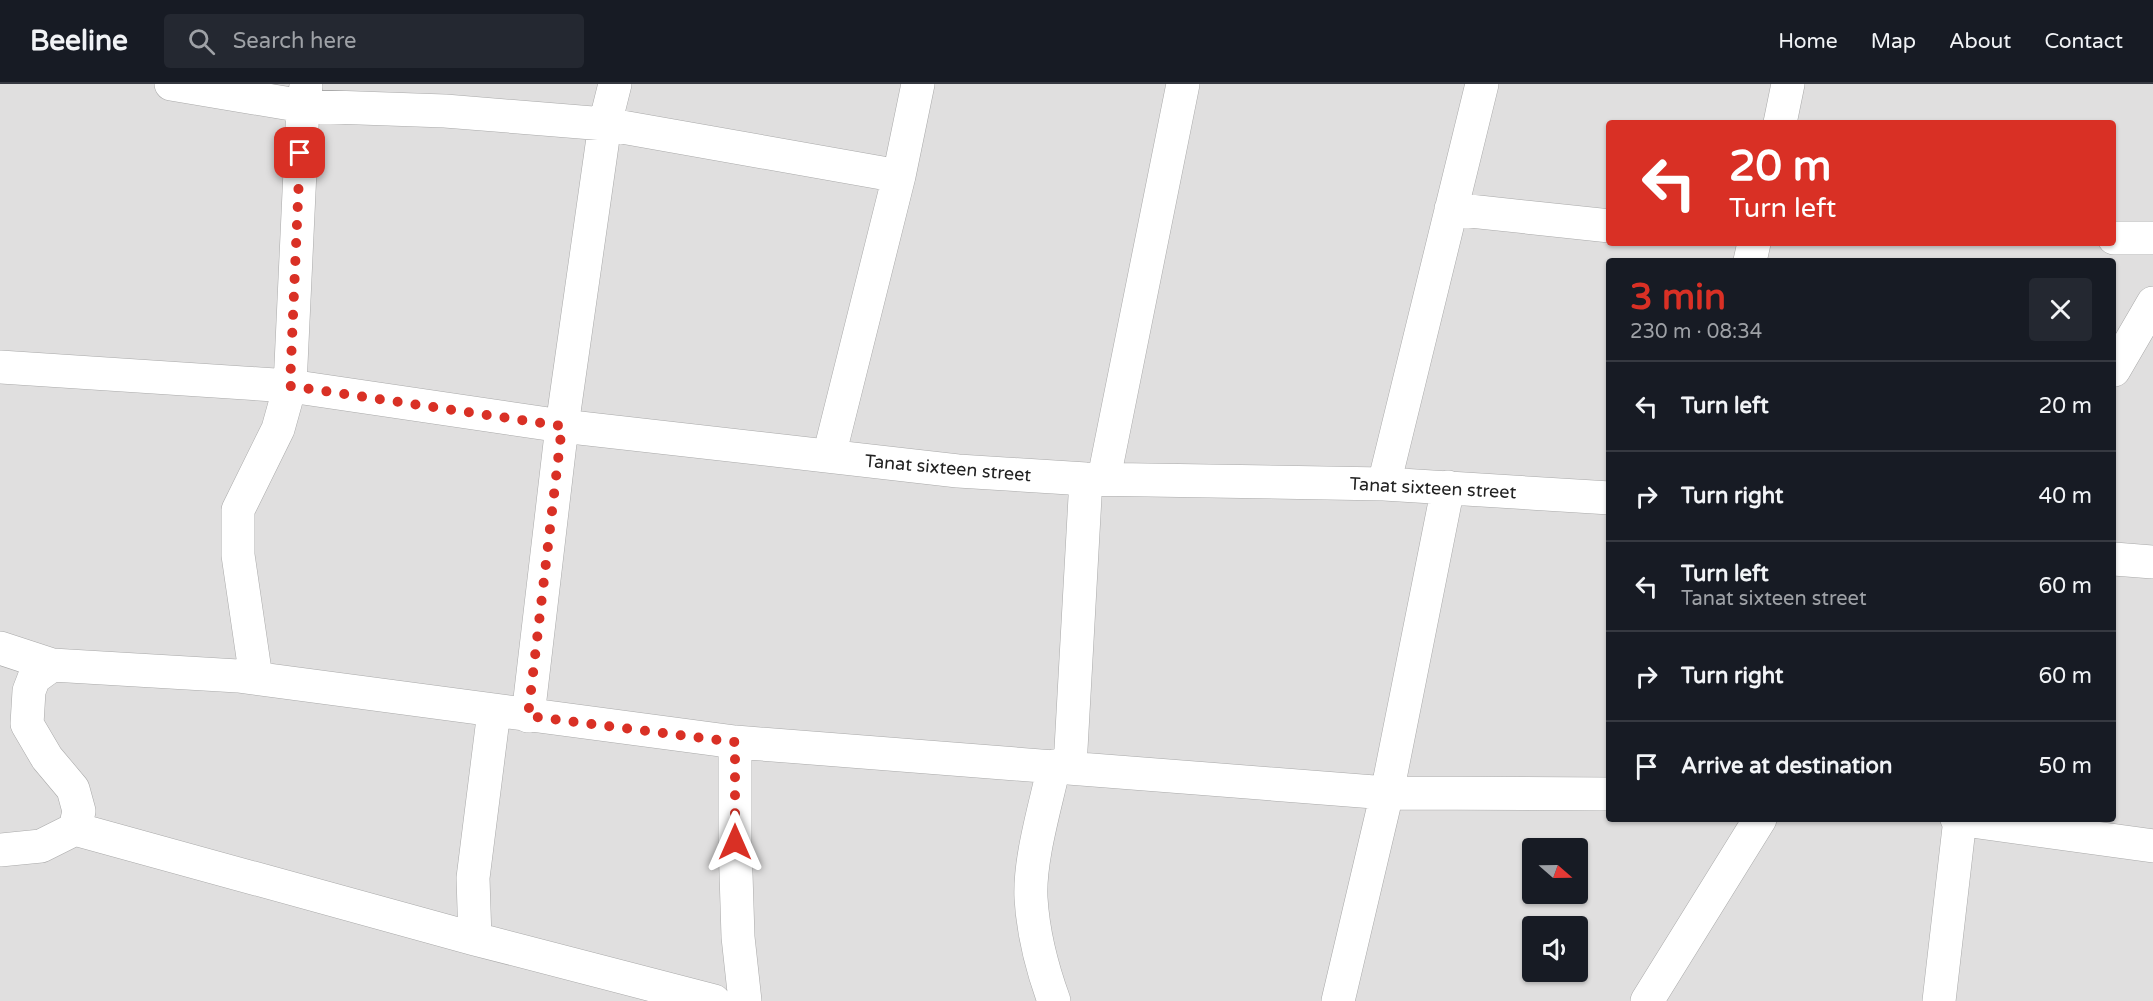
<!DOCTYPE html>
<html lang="en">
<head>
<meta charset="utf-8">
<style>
  body { margin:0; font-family:"Varela Round",sans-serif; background:#242831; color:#f1f3f6; height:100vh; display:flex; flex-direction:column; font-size:22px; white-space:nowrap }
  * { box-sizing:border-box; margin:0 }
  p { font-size:20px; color:#9ea1a6 }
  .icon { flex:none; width:33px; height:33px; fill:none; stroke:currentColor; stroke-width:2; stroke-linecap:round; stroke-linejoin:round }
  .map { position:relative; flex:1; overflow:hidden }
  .sheet { position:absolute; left:1606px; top:174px; width:510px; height:564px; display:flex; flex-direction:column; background:#171b24; border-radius:6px; box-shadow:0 2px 4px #0004 }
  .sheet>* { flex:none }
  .top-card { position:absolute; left:1606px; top:36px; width:510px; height:126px; border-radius:6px; box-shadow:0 2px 4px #0004; background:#d93025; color:#fff; overflow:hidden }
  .needle { width:39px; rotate:110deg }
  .tools { position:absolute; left:1522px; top:754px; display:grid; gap:12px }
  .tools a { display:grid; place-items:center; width:66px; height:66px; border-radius:6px; background:#171b24; box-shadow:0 2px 4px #0004; font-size:30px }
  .pin { position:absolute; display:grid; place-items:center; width:51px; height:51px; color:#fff; margin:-26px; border-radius:12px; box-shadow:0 3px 9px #0006 }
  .me { position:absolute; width:66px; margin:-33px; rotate:0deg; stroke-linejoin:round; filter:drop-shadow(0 0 4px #0008) }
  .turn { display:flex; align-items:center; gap:21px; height:126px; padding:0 24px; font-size:27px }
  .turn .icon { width:78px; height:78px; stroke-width:2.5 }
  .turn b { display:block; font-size:42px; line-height:51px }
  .round { display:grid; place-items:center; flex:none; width:63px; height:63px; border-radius:6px; background:#242831 }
  .headline { display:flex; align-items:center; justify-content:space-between; height:102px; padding:0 24px }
  h1 { font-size:36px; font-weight:800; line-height:45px; color:#d93025 }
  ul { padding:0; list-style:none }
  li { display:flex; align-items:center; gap:18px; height:90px; padding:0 24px; border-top:2px solid #363941 }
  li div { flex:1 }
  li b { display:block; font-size:22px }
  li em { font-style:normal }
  header { display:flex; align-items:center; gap:36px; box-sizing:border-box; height:84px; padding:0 30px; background:#171b24; border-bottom:2px solid #363941 }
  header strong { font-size:28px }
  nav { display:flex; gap:33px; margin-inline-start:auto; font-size:21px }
  .search { width:420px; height:54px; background:#242831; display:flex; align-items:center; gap:15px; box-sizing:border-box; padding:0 21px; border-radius:6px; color:#9ea1a6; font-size:22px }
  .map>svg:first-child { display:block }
  .residential { fill:#e0dfdf; fill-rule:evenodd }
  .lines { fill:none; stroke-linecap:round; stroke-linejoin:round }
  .minor-casing { stroke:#a9a9a9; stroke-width:34 }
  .minor { stroke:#fff; stroke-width:33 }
  .route { stroke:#d93025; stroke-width:10; stroke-dasharray:0 18 }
  .labels { text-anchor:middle; stroke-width:6; stroke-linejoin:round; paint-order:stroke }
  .street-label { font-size:18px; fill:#222; stroke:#fff }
</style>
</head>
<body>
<header>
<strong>Beeline</strong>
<div class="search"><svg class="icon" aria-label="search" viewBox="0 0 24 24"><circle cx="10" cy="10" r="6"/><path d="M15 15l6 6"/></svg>Search here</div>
<nav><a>Home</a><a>Map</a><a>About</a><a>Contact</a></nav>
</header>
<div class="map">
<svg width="2153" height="917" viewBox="0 0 2153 917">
  <rect width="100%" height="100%" fill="#f2efe9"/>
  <path class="residential" d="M 0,0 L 2153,0 L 2153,917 L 0,917 ZM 1610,39 L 2114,39 L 2114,159 L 1610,159 ZM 1610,177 L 2114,177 L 2114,735 L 1610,735 ZM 1533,765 L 1578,765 L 1578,810 L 1533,810 ZM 1533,843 L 1578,843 L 1578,888 L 1533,888 Z"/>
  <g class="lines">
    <defs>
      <path id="minor" d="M 171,0 L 303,22 L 445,27 L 605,40 L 899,92
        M 1780,39 L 1788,0
        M 1451,125 L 1610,142
        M 2114,154 L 2153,154
        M 1750,177 L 1754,159
        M 0,283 L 290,302 L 562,342 L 958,387 L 1086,395 L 1384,400 L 1610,414
        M 2114,286 L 2153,219
        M 829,372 L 899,92 L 918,0
        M 1104,394 L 1183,0
        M 1384,400 L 1482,0
        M 2114,475 L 2153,478
        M 0,564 L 52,581
        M 256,594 L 238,471 L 238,426 L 278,345 L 290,302 L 303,22 L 306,2
        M 528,632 L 562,342 L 605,40 L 615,0
        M 735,658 L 735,758 L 738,853 L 745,917
        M 1070,683 L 1086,395
        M 1957,735 L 2153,762
        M 75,745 L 475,855 L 714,917
        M 0,766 L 41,762 L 75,745 L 79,727 L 73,705 L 47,674 L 27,640 L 29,607 L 34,594 L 52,581 L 238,592 L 735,658 L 1387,709 L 1610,710
        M 475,855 L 473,794 L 494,627
        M 1054,917 C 1042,884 1033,849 1031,814 C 1029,775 1046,720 1054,682
        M 1338,917 L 1387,709 L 1448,403
        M 1647,917 L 1760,735
        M 1939,917 L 1960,735"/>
    </defs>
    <use href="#minor" class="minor-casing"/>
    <use href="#minor" class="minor"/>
  </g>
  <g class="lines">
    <path class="route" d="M 300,69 L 290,302 L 562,342 L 528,632 L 735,658 L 735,758"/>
  </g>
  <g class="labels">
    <g class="street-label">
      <text transform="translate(948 384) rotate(5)" y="6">Tanat sixteen street</text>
      <text transform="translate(1433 404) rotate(3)" y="6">Tanat sixteen street</text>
    </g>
  </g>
</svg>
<div class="tools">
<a><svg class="needle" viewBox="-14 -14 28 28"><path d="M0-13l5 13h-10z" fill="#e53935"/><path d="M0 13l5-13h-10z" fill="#9ea1a6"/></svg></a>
<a><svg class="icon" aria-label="sound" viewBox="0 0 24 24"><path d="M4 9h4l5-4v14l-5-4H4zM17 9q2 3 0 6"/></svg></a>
</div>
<div class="pin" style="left:300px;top:69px;background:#d93025"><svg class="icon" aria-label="arrive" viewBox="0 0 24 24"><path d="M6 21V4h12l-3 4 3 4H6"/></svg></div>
<svg class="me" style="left:735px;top:758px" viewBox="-20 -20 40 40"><path d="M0-17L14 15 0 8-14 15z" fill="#d93025" stroke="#fff" stroke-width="4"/></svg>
<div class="top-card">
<div class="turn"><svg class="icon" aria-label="left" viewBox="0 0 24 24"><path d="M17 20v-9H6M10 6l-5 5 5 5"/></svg><div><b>20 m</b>Turn left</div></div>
</div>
<section class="sheet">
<div class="headline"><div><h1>3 min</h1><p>230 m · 08:34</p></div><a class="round"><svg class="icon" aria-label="close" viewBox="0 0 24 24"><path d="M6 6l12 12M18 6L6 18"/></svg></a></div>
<ul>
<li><svg class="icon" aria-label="left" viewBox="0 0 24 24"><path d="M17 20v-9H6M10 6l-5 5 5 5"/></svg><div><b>Turn left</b></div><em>20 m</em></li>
<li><svg class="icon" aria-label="right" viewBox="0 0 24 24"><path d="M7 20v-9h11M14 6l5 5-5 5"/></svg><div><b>Turn right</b></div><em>40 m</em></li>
<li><svg class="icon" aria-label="left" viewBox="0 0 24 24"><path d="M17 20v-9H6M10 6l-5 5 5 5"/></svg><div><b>Turn left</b><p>Tanat sixteen street</p></div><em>60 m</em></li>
<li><svg class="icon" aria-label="right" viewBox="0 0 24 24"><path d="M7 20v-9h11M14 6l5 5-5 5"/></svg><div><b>Turn right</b></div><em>60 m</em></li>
<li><svg class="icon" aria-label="arrive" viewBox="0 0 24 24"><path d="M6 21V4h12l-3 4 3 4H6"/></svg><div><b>Arrive at destination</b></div><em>50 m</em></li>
</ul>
</section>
</div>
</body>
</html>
